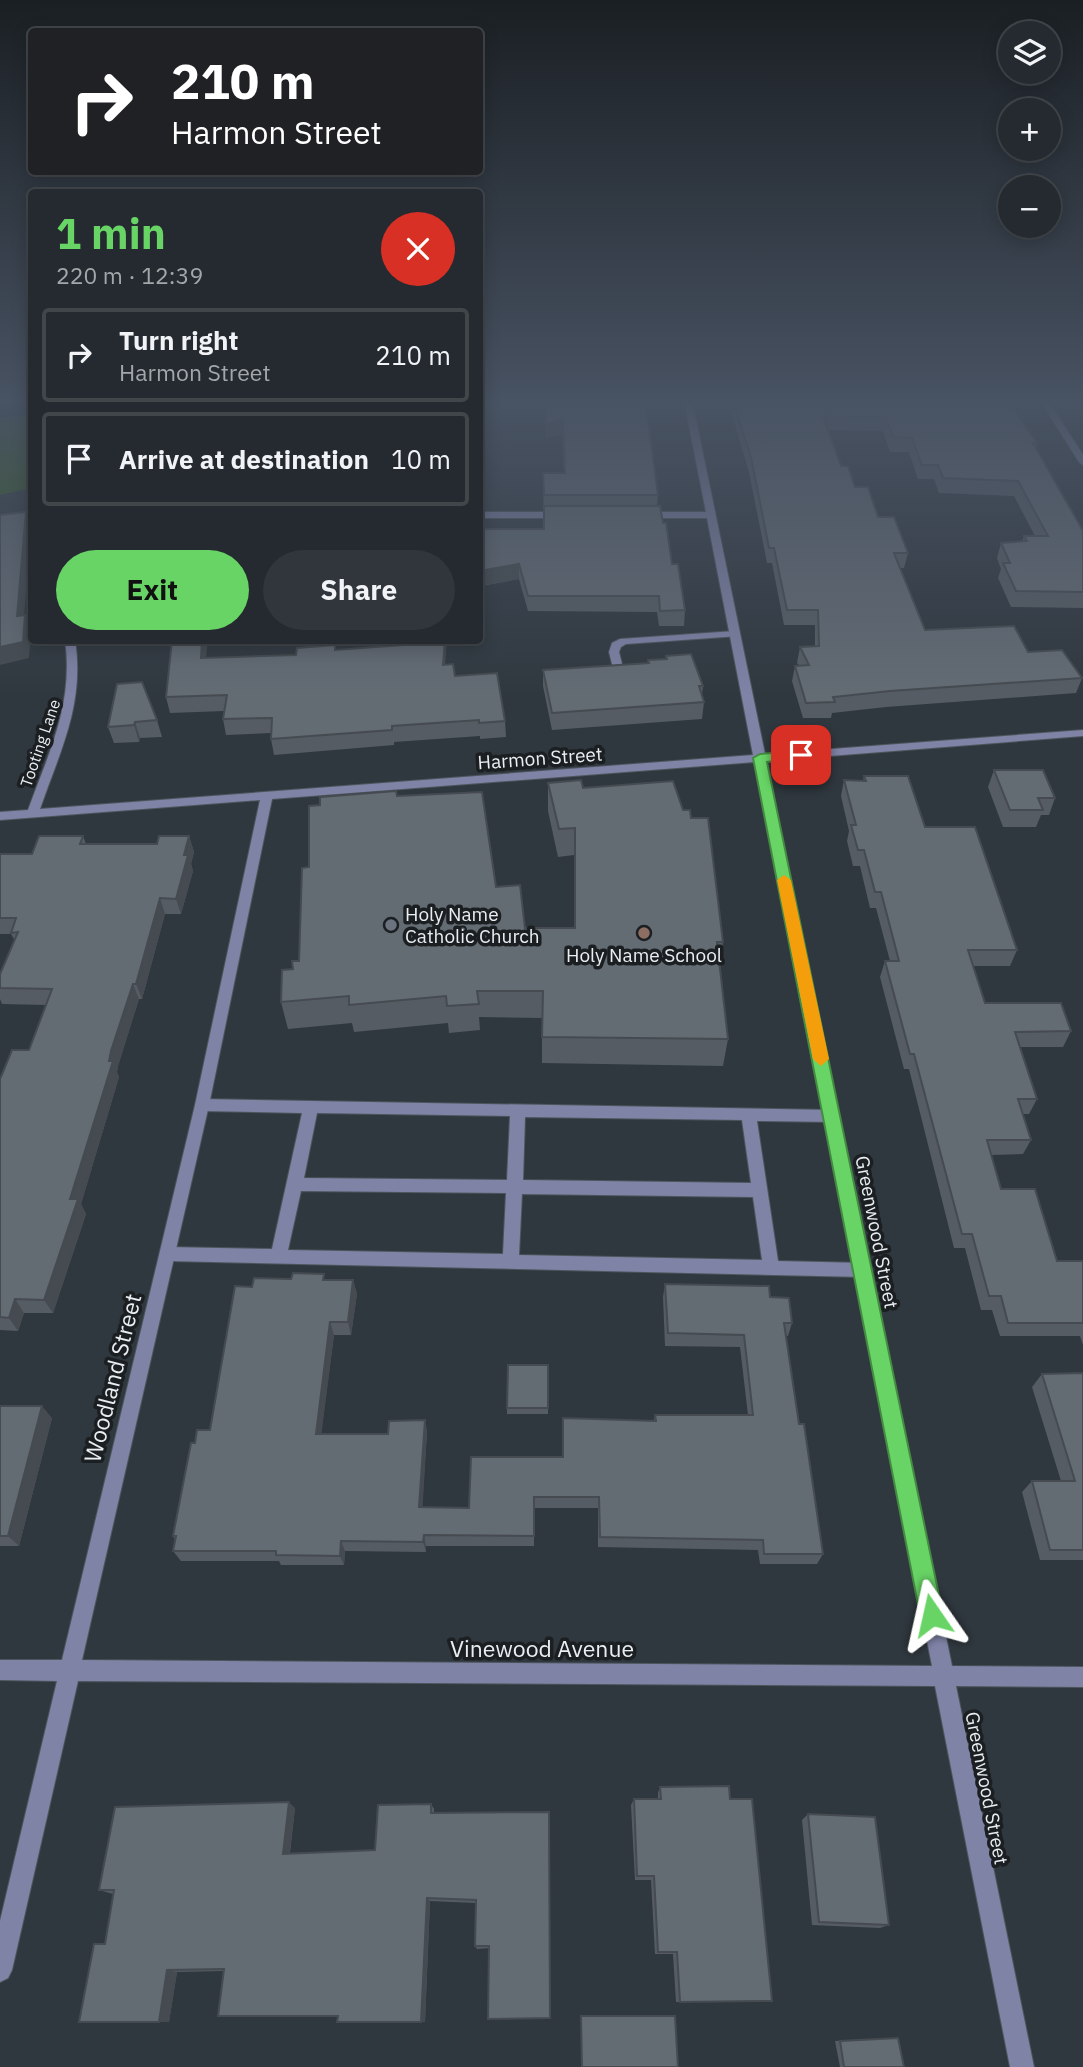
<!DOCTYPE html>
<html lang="en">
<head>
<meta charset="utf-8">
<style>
  body { margin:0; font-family:"IBM Plex Sans",sans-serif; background:#30363b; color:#f1f3f6; height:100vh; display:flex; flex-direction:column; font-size:26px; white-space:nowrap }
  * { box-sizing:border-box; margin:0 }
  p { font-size:23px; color:#a3a7aa }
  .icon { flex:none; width:38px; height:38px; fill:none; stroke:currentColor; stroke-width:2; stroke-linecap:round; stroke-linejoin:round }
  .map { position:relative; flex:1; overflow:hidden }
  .drawer { position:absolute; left:28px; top:189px; width:455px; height:455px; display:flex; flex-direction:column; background:#242a2f; border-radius:7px; box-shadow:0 4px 18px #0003,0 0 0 2px #41464b }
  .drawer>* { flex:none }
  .banner { position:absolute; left:28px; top:28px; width:455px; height:147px; border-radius:7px; box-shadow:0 4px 18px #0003,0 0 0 2px #41464b; background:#202124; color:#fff; overflow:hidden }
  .tools { position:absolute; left:998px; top:21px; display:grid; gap:14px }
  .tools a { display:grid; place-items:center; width:63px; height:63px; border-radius:50%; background:#242a2f; box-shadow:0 4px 18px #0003,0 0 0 2px #41464b; font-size:35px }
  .pin { position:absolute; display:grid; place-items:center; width:60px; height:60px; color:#fff; margin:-30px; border-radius:14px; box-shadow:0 4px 10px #0006 }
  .me { position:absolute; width:77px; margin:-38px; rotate:349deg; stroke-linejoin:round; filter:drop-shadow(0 0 5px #0008) }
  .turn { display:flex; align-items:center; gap:24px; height:147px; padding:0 28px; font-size:32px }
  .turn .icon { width:91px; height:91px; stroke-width:2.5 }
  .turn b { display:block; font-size:49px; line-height:60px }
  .round { display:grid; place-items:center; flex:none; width:74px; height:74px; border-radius:37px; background:#30363b }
  .summary { display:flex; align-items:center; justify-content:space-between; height:119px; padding:0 28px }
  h1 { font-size:42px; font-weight:700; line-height:52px; color:#68d465 }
  .action { display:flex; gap:14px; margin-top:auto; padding:14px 28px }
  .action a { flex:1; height:80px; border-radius:42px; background:#68d465; color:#111; font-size:28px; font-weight:700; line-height:80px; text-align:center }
  .action a+a { background:#30363b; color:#f1f3f6 }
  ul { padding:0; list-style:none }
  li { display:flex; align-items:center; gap:21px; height:94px; margin:0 14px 10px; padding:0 14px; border:4px solid #41464b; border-radius:7px }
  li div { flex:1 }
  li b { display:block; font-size:26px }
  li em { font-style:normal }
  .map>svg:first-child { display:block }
  .green { fill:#365c1c }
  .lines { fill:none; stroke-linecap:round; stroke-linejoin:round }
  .river { fill:#031e30; fill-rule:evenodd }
  .lane-casing { stroke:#4e555c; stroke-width:2 }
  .street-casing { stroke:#4e555c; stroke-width:2 }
  .lane { fill:#7f83a6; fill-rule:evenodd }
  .street { fill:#7f83a6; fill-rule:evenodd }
  .wall { fill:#555c63 }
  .shaded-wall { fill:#454b50 }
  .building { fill:#636b73; stroke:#454b50; stroke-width:2 }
  .route { fill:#68d465; stroke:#448a42; stroke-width:2 }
  .slow { fill:#f59e0b }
  .worship-dot { fill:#6b7280; stroke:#1b1f22; stroke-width:2.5 }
  .education-dot { fill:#8d6e63; stroke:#1b1f22; stroke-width:2.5 }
  .labels { text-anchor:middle; stroke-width:7; stroke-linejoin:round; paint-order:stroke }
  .far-street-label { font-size:16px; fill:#e9eef2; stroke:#1b1f22 }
  .street-label { font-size:19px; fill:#e9eef2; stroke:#1b1f22 }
  .poi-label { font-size:19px; fill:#e9eef2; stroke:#1b1f22; text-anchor:start }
  .near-street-label { font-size:23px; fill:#e9eef2; stroke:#1b1f22 }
</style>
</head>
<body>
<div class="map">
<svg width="1083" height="2067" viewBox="0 0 1083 2067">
  <rect width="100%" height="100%" fill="#30383f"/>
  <path class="green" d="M 0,405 L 32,405 L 31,488 L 0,495 Z"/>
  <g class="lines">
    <path class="river" d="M 0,405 L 32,405 L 32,414 L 0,418 Z"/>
    <defs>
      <path id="lane" d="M 735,631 L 740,634 L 739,636 L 626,644 L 621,647 L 619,652 L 625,676 L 620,679 L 615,676 L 609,652 L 612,643 L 620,639 Z
        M 202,1099 L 832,1110 L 837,1112 L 839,1116 L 837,1120 L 832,1122 L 757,1121 L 778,1261 L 864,1263 L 870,1265 L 872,1270 L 870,1275 L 864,1277 L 168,1261 L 162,1259 L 160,1254 L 162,1249 L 168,1247 L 272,1249 L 302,1113 L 202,1111 L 197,1109 L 195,1105 L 197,1101 ZM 317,1113 L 510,1116 L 507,1180 L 304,1178 ZM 525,1117 L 742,1120 L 751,1183 L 523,1180 ZM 301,1191 L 506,1193 L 503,1254 L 288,1250 ZM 522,1194 L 753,1197 L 762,1260 L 519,1255 Z"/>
      <path id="street" d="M 685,405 L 693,405 L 765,754 L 1083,730 L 1083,736 L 766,761 L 952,1666 L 1083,1667 L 1083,1687 L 956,1686 L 1034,2067 L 1010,2067 L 935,1686 L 78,1681 L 12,1970 L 8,1978 L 0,1982 L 0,1921 L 57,1681 L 0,1680 L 0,1660 L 62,1660 L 195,1105 L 260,800 L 0,820 L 0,812 L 28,810 C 49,752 74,704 65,640 L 75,640 C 85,704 60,751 40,809 L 753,755 L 707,518 L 642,518 L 638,515 L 642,512 L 706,512 ZM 755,762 L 932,1666 L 82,1660 L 209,1105 L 272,799 Z
        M 1043,405 L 1051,405 L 1083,455 L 1083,465 L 1079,462 Z
        M 480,512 L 562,512 L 566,515 L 562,518 L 480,518 Z"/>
    </defs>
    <use href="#lane" class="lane-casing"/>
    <use href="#street" class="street-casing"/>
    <use href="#lane" class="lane"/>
    <use href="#street" class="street"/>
  </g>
  <path class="wall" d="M 545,405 L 658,495 L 657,506 L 663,523 L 672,564 L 685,610 L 684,626 L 659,626 L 657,612 L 528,611 L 519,579 L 482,586 L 484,607 L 480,607 L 480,529 L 544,529 L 543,473 L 564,473 L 562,434 L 546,438 Z
    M 729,405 L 1011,405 L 1037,443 L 1036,448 L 1083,531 L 1083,608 L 1011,607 L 998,578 L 1001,569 L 997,558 L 1001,543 L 1022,542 L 1024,536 L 1035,536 L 1014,496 L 939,493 L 934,479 L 918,479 L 909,452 L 890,452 L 883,431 L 828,430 L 841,466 L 855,487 L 908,553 L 904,568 L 900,568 L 925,630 L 1028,652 L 1082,678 L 1076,693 L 886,707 L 832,713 L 831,718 L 803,718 L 792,681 L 795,666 L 799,665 L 797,663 L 800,647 L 815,646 L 815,625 L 784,625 L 772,563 L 767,563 L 749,472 Z
    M 207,640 L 206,658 L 296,655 L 335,650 L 445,664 L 455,676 L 505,721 L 506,737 L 480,739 L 480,736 L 394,742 L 394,745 L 274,755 L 271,739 L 271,733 L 226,735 L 223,719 L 224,711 L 170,713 L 166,697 Z
    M 666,656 L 703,686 L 702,696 L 704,702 L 702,719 L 552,730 L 543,686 L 543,670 L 648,663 L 648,660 L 666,659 Z
    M 117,684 L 157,720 L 162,737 L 140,738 L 139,742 L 114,743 L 108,727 Z
    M 994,770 L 1055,798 L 1049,815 L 1041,815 L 1036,827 L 1003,827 L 988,787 Z
    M 864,776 L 925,827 L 1017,950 L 1010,966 L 973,966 L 985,1003 L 1071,1031 L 1063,1047 L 1020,1047 L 1037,1099 L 1029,1114 L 1023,1114 L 1031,1140 L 1023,1154 L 991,1155 L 1001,1189 L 1057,1261 L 1083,1261 L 1083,1345 L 1080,1336 L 1000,1336 L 992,1310 L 981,1310 L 965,1248 L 954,1248 L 909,1069 L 904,1069 L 880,977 L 885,961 L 890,961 L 876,908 L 870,908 L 860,866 L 853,866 L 847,841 L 849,831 L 841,796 L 844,780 L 863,781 Z
    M 548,783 L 583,788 L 683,810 L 691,818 L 723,942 L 720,963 L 728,1039 L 723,1066 L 542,1063 L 542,1018 L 479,1017 L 480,1030 L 449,1033 L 448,1023 L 354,1032 L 352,1023 L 288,1029 L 281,1002 L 293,969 L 299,961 L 397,796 L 496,887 L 525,928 L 574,928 L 574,855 L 558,857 L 548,811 Z
    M 83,836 L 86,844 L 157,844 L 189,836 L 194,852 L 191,864 L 193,871 L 181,914 L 165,914 L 142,999 L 139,999 L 118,1066 L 117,1072 L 119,1077 L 81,1204 L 86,1214 L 53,1313 L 24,1313 L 18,1331 L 0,1330 L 0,1079 L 29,1050 L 46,1005 L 2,1004 L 0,999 L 0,974 L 15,941 L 11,934 L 0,934 L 0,854 L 32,854 Z
    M 326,1280 L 353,1280 L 357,1294 L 351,1335 L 334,1335 L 321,1434 L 388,1434 L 425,1420 L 427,1432 L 422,1507 L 469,1508 L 563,1457 L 654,1420 L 655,1415 L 748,1415 L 740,1347 L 665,1346 L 663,1297 L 665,1284 L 770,1297 L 792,1323 L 788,1336 L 786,1336 L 799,1424 L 823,1554 L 817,1564 L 760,1564 L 758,1550 L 598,1547 L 598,1508 L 534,1508 L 534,1546 L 426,1546 L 426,1552 L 345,1551 L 344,1565 L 281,1565 L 279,1561 L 181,1561 L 173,1551 L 175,1540 L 173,1536 L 195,1443 L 210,1430 L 252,1287 Z
    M 548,1365 L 548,1414 L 507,1414 L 507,1408 Z
    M 1083,1373 L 1083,1560 L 1040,1560 L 1022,1492 L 1032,1481 L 1061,1481 L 1032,1387 L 1042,1374 Z
    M 0,1406 L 52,1418 L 19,1546 L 0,1546 Z
    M 660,1787 L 730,1799 L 772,2001 L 676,2002 L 673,1954 L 655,1954 L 651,1880 L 635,1880 L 631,1805 L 634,1799 L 658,1799 L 658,1793 Z
    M 431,1804 L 434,1809 L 434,1813 L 549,1812 L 489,1948 L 477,1949 L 475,1946 L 476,1903 L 430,1901 L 425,2022 L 337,2022 L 338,2017 L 224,1971 L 177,1972 L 169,2022 L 79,2022 L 105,1944 L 113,1894 L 99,1890 L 295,1808 L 290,1853 L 375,1850 Z
    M 808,1814 L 889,1925 L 880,1928 L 812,1925 L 802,1820 Z
    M 898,2038 L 904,2067 L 840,2067 L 835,2041 Z"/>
  <path class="shaded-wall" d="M 563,420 L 562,434 L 546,438 L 546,424 Z
    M 26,512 L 31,528 L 23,632 L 17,616 Z
    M 519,564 L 519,579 L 480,586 L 480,571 Z
    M 25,615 L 31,631 L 29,658 L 0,665 L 0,647 Z
    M 98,640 L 111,640 L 98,643 Z
    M 202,640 L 207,640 L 205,673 L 201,658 Z
    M 445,640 L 447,640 L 444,680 L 443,665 Z
    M 135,722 L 140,738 L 139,742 L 134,725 Z
    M 189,836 L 194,852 L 191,864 L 193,871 L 181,914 L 176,899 L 184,855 Z
    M 160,898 L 165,914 L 142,999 L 136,984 Z
    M 133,984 L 139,999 L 118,1066 L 117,1072 L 119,1077 L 81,1204 L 86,1214 L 53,1313 L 44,1300 L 70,1199 L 109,1061 L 111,1051 Z
    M 353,1280 L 357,1294 L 351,1335 L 348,1322 Z
    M 15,1299 L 24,1313 L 18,1331 L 9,1318 Z
    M 330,1322 L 334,1335 L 320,1445 L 316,1434 Z
    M 42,1406 L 52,1418 L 19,1546 L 8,1536 Z
    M 425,1420 L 427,1432 L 422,1517 L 419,1507 Z
    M 424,1535 L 426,1546 L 426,1552 L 423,1542 Z
    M 341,1541 L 345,1551 L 344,1565 L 340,1556 Z
    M 289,1802 L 295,1808 L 289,1858 L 283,1854 Z
    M 427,1898 L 430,1901 L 425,2022 L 421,2022 Z
    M 167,1970 L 177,1972 L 169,2022 L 159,2022 Z"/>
  <path class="building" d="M 545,405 L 646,405 L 658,495 L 544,495 L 543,473 L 565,473 L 563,420 L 546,424 Z
    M 734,405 L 1011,405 L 1037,443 L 1033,443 L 1083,531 L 1083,592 L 1016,591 L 1003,563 L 1010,563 L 1001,543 L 1027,541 L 1024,536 L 1048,536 L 1018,481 L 943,478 L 938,465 L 922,465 L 912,438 L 893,437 L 886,417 L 823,416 L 841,466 L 848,466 L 855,487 L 868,487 L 878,517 L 894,517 L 908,553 L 894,553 L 925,630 L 1014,626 L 1028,652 L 1062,650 L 1082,678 L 890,691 L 833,697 L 835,702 L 806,703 L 795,666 L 809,665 L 800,647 L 819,646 L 818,610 L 787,610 L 774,548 L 769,548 L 751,457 Z
    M 544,506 L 660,506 L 663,523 L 666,523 L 672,564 L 678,564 L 685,610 L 660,611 L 659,596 L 528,596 L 519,564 L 480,571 L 480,529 L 544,529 Z
    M 26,512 L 17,616 L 25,615 L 23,642 L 0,647 L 0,515 Z
    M 480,572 L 483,592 L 480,592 Z
    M 172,640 L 202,640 L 201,658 L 296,655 L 297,648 L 335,645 L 335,650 L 416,644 L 416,640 L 445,640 L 443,665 L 453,664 L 455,676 L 497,673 L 505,721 L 479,723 L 479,720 L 392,726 L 392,730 L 271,739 L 272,718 L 223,719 L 227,695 L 166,697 Z
    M 691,654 L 703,686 L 699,686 L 704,702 L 552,713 L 543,670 L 649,663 L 648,660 L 667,659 L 666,656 Z
    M 142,682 L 157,720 L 135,722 L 134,725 L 108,727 L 117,684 Z
    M 994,770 L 1043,770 L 1055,798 L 1038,798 L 1043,810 L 1010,810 Z
    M 864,776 L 908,776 L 925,827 L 975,827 L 1017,950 L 968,950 L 985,1003 L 1061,1003 L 1071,1031 L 1015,1032 L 1037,1099 L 1018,1099 L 1031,1140 L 987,1140 L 1001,1189 L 1035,1189 L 1057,1261 L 1083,1261 L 1083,1323 L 1008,1323 L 1001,1296 L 989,1296 L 972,1234 L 962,1234 L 914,1054 L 910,1054 L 885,961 L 899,961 L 881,892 L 875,892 L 864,850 L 858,850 L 851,825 L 856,825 L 844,780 L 866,781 Z
    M 581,780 L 583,788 L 673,781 L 683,810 L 690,810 L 691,818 L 708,818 L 723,942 L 717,942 L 728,1039 L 542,1037 L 543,991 L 477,991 L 479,1004 L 447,1006 L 446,996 L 349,1005 L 349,996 L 281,1002 L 282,970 L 293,969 L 292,961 L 299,961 L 302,868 L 309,867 L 309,806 L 320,805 L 320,797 L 396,791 L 397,796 L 482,792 L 496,887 L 520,885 L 525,928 L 575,928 L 575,828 L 559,829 L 548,783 Z
    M 39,836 L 83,836 L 80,844 L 157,844 L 159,836 L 189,836 L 184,855 L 188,855 L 176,899 L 160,898 L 136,984 L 133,984 L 111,1051 L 109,1061 L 113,1061 L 70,1199 L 78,1199 L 44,1300 L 15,1299 L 9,1318 L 0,1317 L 0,1079 L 12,1050 L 29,1050 L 52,989 L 0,988 L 0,974 L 18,932 L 11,933 L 16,918 L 0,918 L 0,854 L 32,854 Z
    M 293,1273 L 324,1274 L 323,1280 L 353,1280 L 348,1322 L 330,1322 L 316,1434 L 388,1434 L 389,1421 L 425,1420 L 419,1507 L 469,1508 L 471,1457 L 563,1457 L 563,1418 L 656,1421 L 655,1415 L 753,1415 L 744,1335 L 668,1333 L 665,1284 L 769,1286 L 770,1297 L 789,1298 L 792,1323 L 784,1323 L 799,1424 L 804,1424 L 823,1554 L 764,1554 L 763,1540 L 600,1537 L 599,1497 L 534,1497 L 534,1536 L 424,1535 L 423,1542 L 341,1541 L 340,1556 L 276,1555 L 276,1551 L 173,1551 L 176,1536 L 173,1536 L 191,1443 L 195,1443 L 197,1430 L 210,1430 L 235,1286 L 252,1287 L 254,1278 L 291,1279 Z
    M 508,1365 L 548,1365 L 548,1408 L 507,1408 Z
    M 1083,1373 L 1083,1550 L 1050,1550 L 1032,1481 L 1075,1481 L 1042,1374 Z
    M 0,1406 L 42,1406 L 8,1536 L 0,1536 Z
    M 729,1786 L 730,1799 L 752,1799 L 772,2001 L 680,2002 L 677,1952 L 658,1952 L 654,1876 L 637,1876 L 634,1799 L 661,1799 L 660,1787 Z
    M 289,1802 L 283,1854 L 375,1850 L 378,1805 L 431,1804 L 431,1813 L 549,1812 L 550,2018 L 488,2019 L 489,1946 L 475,1946 L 476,1900 L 427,1898 L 421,2022 L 337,2022 L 338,2016 L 218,2016 L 224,1969 L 167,1970 L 159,2022 L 79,2022 L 94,1944 L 105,1944 L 114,1890 L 99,1890 L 115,1807 Z
    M 808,1814 L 875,1817 L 889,1925 L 819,1922 Z
    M 581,2016 L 675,2016 L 678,2067 L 582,2067 Z
    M 898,2038 L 904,2067 L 844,2067 L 840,2041 Z"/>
  <linearGradient id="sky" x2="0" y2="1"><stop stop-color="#1a1f23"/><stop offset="0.58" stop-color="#485363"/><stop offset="1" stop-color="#485363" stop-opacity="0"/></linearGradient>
  <rect width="1083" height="695" fill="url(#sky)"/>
  <path class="route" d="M 801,751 L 806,752 L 806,758 L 767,762 L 943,1615 L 939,1623 L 932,1626 L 924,1623 L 920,1615 L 753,758 L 760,754 Z"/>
  <path class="slow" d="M 784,875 L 791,880 L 829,1059 L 821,1066 L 813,1059 L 777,880 Z"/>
  <circle class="worship-dot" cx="391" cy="925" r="7"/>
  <circle class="education-dot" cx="644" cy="933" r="7"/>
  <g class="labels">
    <g class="far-street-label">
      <text transform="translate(40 743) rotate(-71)" y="6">Tooting Lane</text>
    </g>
    <g class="street-label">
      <text transform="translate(540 758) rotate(-4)" y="7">Harmon Street</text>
      <text transform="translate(877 1232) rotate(79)" y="7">Greenwood Street</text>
      <text transform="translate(987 1788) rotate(79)" y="7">Greenwood Street</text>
    </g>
    <g class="poi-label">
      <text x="405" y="921">Holy Name<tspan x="405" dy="22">Catholic Church</tspan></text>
      <text x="644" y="962" text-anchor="middle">Holy Name School</text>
    </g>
    <g class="near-street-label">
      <text transform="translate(113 1378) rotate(-76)" y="8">Woodland Street</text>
      <text x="542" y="1657">Vinewood Avenue</text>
    </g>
  </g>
</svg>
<div class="tools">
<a><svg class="icon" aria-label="layers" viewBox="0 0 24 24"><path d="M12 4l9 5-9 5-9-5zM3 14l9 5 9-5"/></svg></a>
<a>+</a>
<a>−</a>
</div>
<div class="pin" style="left:801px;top:755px;background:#d93025"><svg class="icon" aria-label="arrive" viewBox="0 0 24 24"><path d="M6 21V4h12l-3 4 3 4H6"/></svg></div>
<svg class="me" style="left:932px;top:1615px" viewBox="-20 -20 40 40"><path d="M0-17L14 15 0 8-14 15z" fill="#68d465" stroke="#fff" stroke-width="4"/></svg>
<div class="banner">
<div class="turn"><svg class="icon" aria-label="right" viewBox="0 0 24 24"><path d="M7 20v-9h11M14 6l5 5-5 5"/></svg><div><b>210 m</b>Harmon Street</div></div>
</div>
<section class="drawer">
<div class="summary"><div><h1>1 min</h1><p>220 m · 12:39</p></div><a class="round" style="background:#d93025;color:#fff"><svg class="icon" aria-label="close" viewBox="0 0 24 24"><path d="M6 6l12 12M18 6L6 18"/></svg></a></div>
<ul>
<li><svg class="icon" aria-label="right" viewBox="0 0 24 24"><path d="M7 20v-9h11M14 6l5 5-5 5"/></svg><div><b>Turn right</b><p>Harmon Street</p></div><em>210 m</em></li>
<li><svg class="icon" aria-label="arrive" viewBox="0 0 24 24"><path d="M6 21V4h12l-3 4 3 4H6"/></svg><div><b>Arrive at destination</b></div><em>10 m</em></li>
</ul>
<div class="action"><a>Exit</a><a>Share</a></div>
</section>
</div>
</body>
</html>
